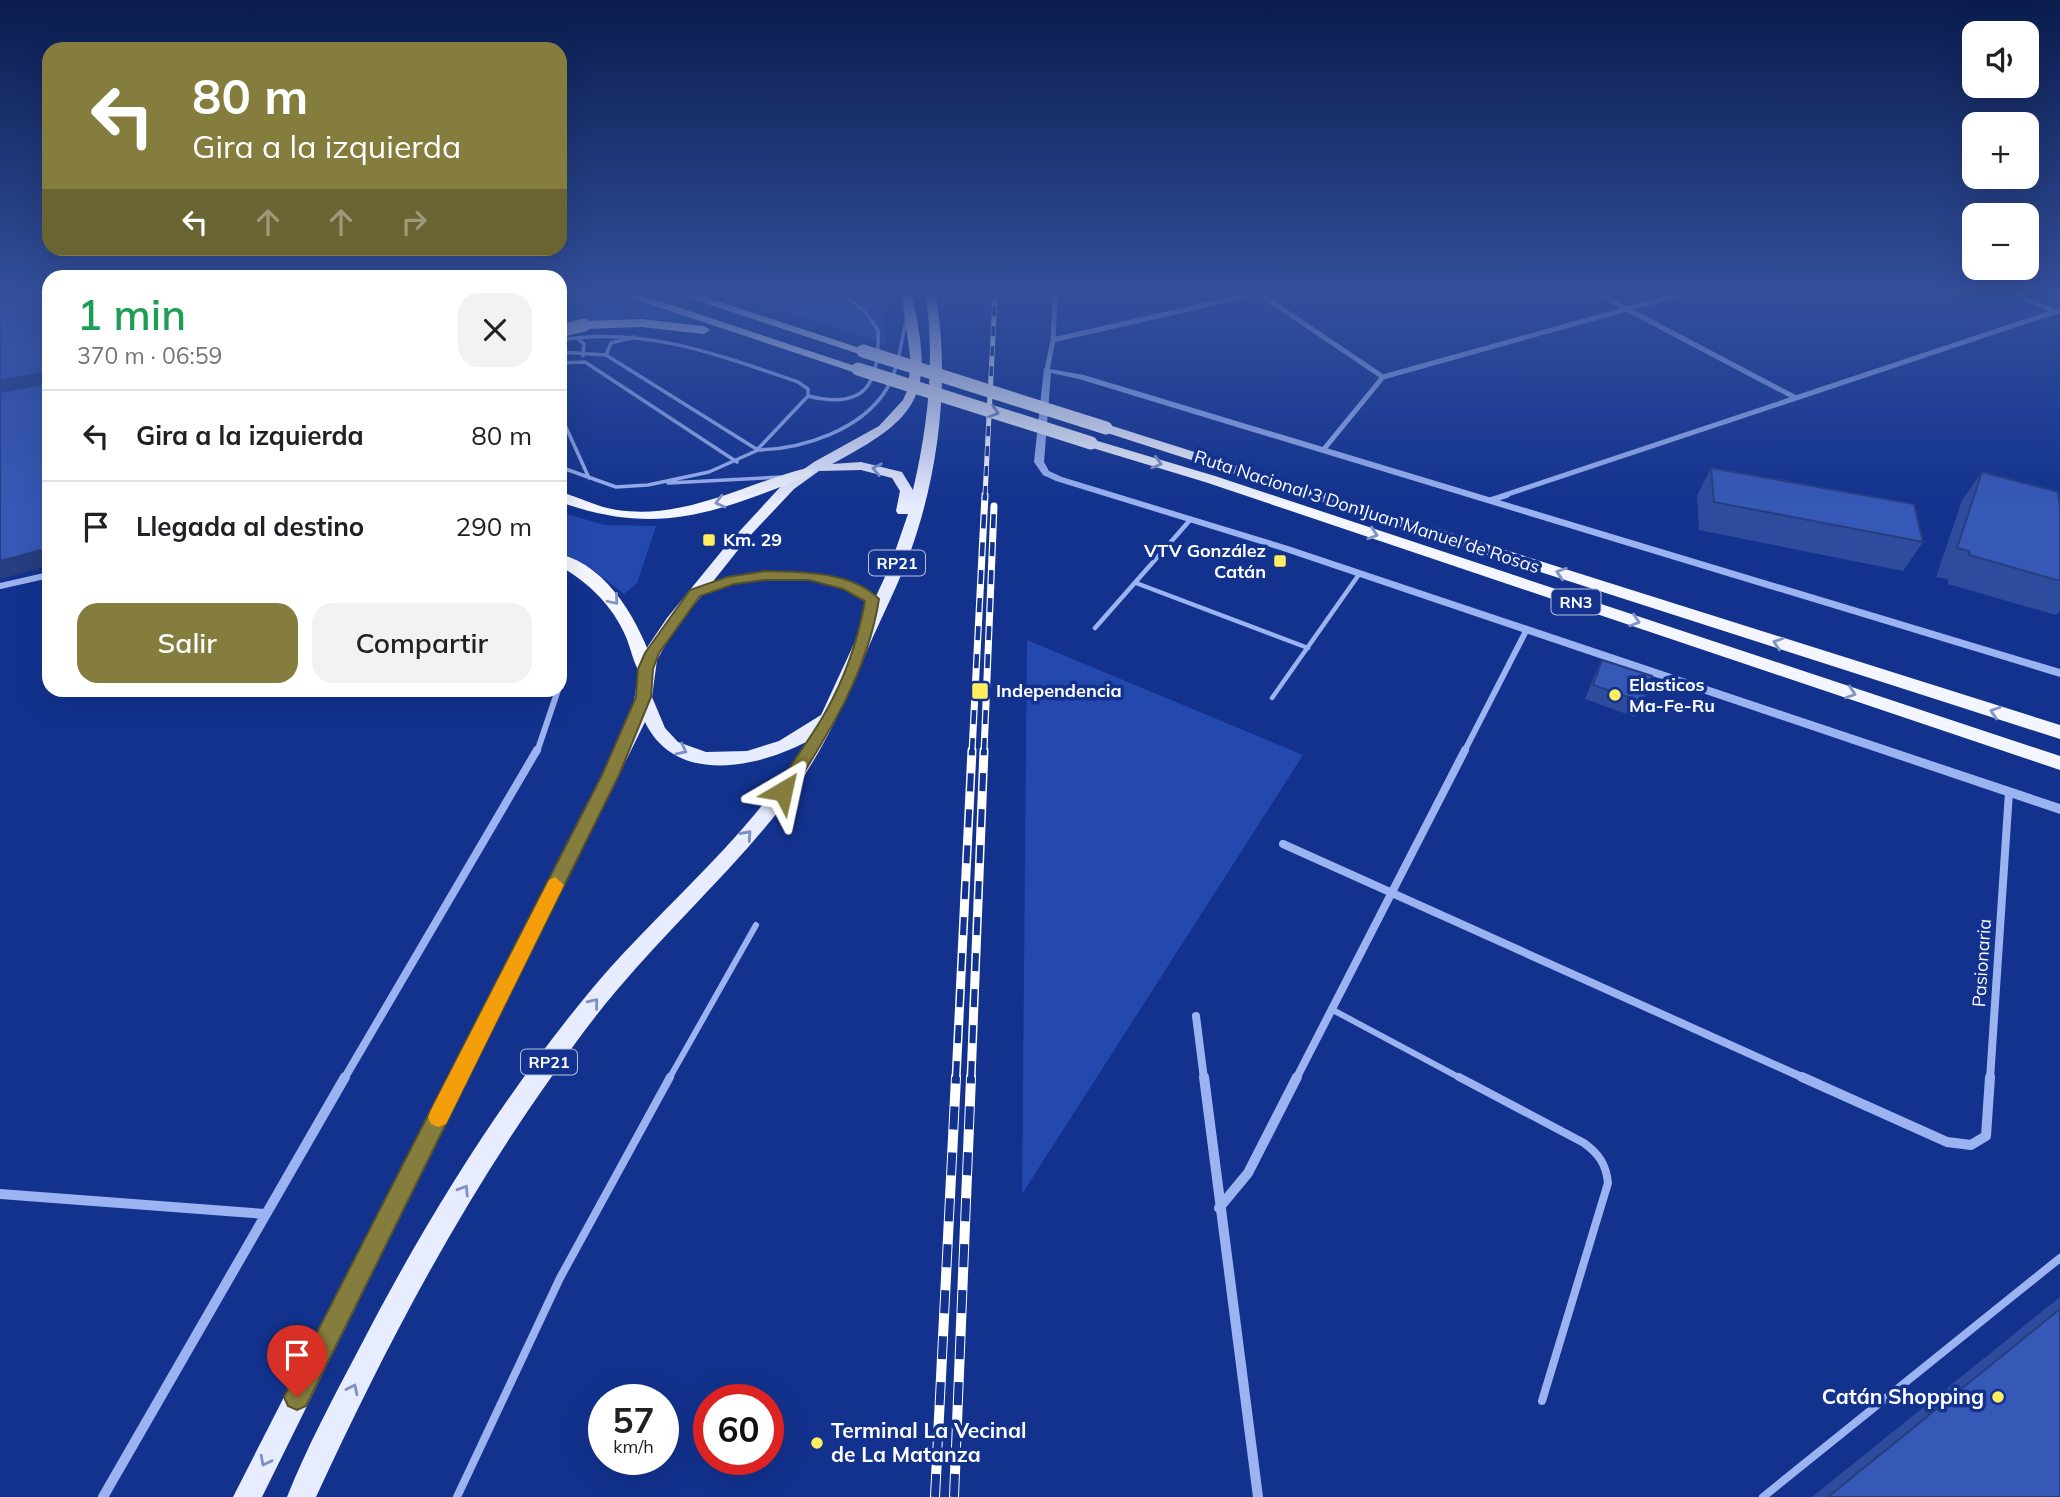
<!DOCTYPE html>
<html lang="es">
<head>
<meta charset="utf-8">
<style>
  body { margin:0; font-family:Mulish,sans-serif; background:#f2f2f2; color:#202124; height:100vh; display:flex; flex-direction:column; font-size:26px; white-space:nowrap }
  * { box-sizing:border-box; margin:0 }
  p { font-size:23px; color:#757577 }
  .icon { flex:none; width:38px; height:38px; fill:none; stroke:currentColor; stroke-width:2; stroke-linecap:round; stroke-linejoin:round }
  .map { position:relative; flex:1; overflow:hidden }
  .details { position:absolute; left:42px; top:270px; width:525px; height:427px; display:flex; flex-direction:column; background:#fff; border-radius:21px; box-shadow:0 7px 28px #0002 }
  .details>* { flex:none }
  .banner { position:absolute; left:42px; top:42px; width:525px; height:214px; border-radius:21px; box-shadow:0 7px 28px #0002; background:#847d3e; color:#fff; overflow:hidden }
  .tools { position:absolute; left:1962px; top:21px; display:grid; gap:14px }
  .tools a { display:grid; place-items:center; width:77px; height:77px; border-radius:14px; background:#fff; box-shadow:0 7px 28px #0002; font-size:35px }
  .speed { position:absolute; left:588px; top:1384px; display:flex; gap:14px; font-size:35px; font-weight:700; text-align:center }
  .speed>* { display:grid; place-content:center; width:91px; height:91px; border-radius:50%; background:#fff; box-shadow:0 7px 28px #0002; line-height:1 }
  .speed small { font-size:18px; font-weight:400 }
  .speed .limit { border:10px solid #d22; background:#fff; color:#111 }
  .pin { position:absolute; display:grid; place-items:center; width:60px; height:60px; color:#fff; margin:-72px -30px; border-radius:50% 50% 50% 0; rotate:-45deg; box-shadow:0 0 7px #0007 }
  .pin .icon { rotate:45deg }
  .me { position:absolute; width:77px; margin:-38px; rotate:36deg; stroke-linejoin:round; filter:drop-shadow(0 0 5px #0008) }
  .turn { display:flex; align-items:center; gap:24px; height:147px; padding:0 35px; font-size:32px }
  .turn .icon { width:91px; height:91px; stroke-width:2.5 }
  .turn b { display:block; font-size:49px; line-height:60px }
  .lanes { display:flex; align-items:center; height:66px; padding:0 35px; background:#0003; justify-content:center; gap:35px; direction:ltr }
  .lanes .off { opacity:.35 }
  .round { display:grid; place-items:center; flex:none; width:74px; height:74px; border-radius:21px; background:#f2f2f2 }
  .headline { display:flex; align-items:center; justify-content:space-between; height:119px; padding:0 35px }
  h1 { font-size:42px; font-weight:600; line-height:52px; color:#1e9e55 }
  .cta { display:flex; gap:14px; margin-top:auto; padding:14px 35px }
  .cta a { flex:1; height:80px; border-radius:21px; background:#847d3e; color:#fff; font-size:28px; font-weight:600; line-height:80px; text-align:center }
  .cta a+a { background:#f2f2f2; color:#202124 }
  ul { padding:0; list-style:none }
  li { display:flex; align-items:center; gap:21px; height:91px; padding:0 35px; border-top:2px solid #e0e0e0 }
  li div { flex:1 }
  li b { display:block; font-size:26px }
  li em { font-style:normal }
  .map>svg:first-child { display:block }
  .green { fill:#2449ae }
  .lines { fill:none; stroke-linecap:round; stroke-linejoin:round }
  .service-far3 { stroke:#9cb3f1; stroke-width:3.5 }
  .service-far2 { stroke:#9cb3f1; stroke-width:4.5 }
  .service-far1 { stroke:#9cb3f1; stroke-width:6 }
  .service { stroke:#9cb3f1; stroke-width:8 }
  .minor-far3 { stroke:#9cb3f1; stroke-width:5 }
  .minor-far2 { stroke:#9cb3f1; stroke-width:6 }
  .minor-far1 { stroke:#9cb3f1; stroke-width:8 }
  .minor { stroke:#9cb3f1; stroke-width:10 }
  .tertiary { fill:#9cb3f1; fill-rule:evenodd }
  .primary { fill:#e7ecff; fill-rule:evenodd }
  .trunk { fill:#f3f6ff; fill-rule:evenodd }
  .rail-far3-casing { stroke:#fff; stroke-width:5 }
  .rail-far2-casing { stroke:#fff; stroke-width:7 }
  .rail-far1-casing { stroke:#fff; stroke-width:9 }
  .rail-casing { stroke:#fff; stroke-width:10 }
  .rail-far3 { stroke:#12328e; stroke-width:3.5; stroke-dasharray:10; stroke-linecap:butt }
  .rail-far2 { stroke:#12328e; stroke-width:4.5; stroke-dasharray:14; stroke-linecap:butt }
  .rail-far1 { stroke:#12328e; stroke-width:6; stroke-dasharray:18; stroke-linecap:butt }
  .rail { stroke:#12328e; stroke-width:8; stroke-dasharray:23; stroke-linecap:butt }
  .trunk-bridge { stroke:#f3f6ff; stroke-width:13 }
  .wall { fill:#2e4c9d }
  .shaded-wall { fill:#263e7f }
  .building { fill:#3658b6; stroke:#263e7f; stroke-width:2 }
  .oneway { stroke:#8294c6 }
  .oneway2 { stroke:#7c8fc6 }
  .route { fill:#847d3e; stroke:#565128; stroke-width:2 }
  .slow { fill:#f59e0b }
  .poi-dot { fill:#ffee5d; stroke:#12328e; stroke-width:2.5 }
  .labels { text-anchor:middle; stroke-width:7; stroke-linejoin:round; paint-order:stroke }
  .shield { fill:#12328e; stroke:#b8c2dd; stroke-width:2 }
  .shield-label { font-size:16px; font-weight:bold; fill:#fff }
  .street-label { font-size:18px; fill:#fff; stroke:#12328e }
  .poi-label { font-size:18px; font-weight:bold; fill:#fff; stroke:#12328e; text-anchor:start }
  .near-poi-label { font-size:21px; font-weight:bold; fill:#fff; stroke:#12328e; text-anchor:end }
</style>
</head>
<body>
<div class="map">
<svg width="2060" height="1497" viewBox="0 0 2060 1497">
  <rect width="100%" height="100%" fill="#12328e"/>
  <path class="green" d="M 560,296 L 619,296 L 697,320 L 618,317 L 560,326 Z
    M 738,296 L 881,296 L 886,344 L 754,302 Z
    M 560,512 L 605,525 L 656,526 L 637,583 L 624,594 L 593,570 L 560,552 Z
    M 1027,640 L 1303,755 L 1022,1194 Z"/>
  <g class="lines">
    <path class="service-far3" d="M 560,316 L 568,327
      M 577,338 L 584,344 L 583,356
      M 560,340 C 644,326 719,355 798,382 L 808,389 L 808,396
      M 560,352 L 606,355 L 758,450 C 803,449 861,430 886,390 C 899,369 901,341 907,317
      M 606,355 L 611,343 L 635,337
      M 560,363 L 585,362 L 737,462
      M 808,396 C 865,410 880,385 878,330 L 866,313 L 845,296
      M 560,414 L 589,478
      M 560,467 L 616,487 L 648,485 L 709,472 L 756,451 L 808,396
      M 668,483 L 781,477"/>
    <path class="service-far2" d="M 1136,583 L 1308,648
      M 704,590 C 762,570 817,569 872,599
      M 1095,628 L 1191,519
      M 1272,698 L 1360,573"/>
    <path class="service-far1" d="M 1331,1009 L 1462,1079
      M 669,1079 L 756,925"/>
    <path class="service" d="M 1459,1077 L 1584,1143 C 1599,1154 1606,1164 1608,1183 L 1542,1401
      M 457,1497 L 560,1278 L 670,1077
      M 1763,1497 L 2060,1258"/>
    <path class="minor-far3" d="M 1263,296 L 1383,377
      M 1602,296 L 1796,398
      M 2018,296 L 2055,311
      M 1053,340 L 1245,296
      M 1047,370 L 1053,340 L 1055,296
      M 1324,449 L 1383,377 L 1674,296
      M 1502,496 L 2060,310"/>
    <path class="minor-far2" d="M 1491,500 L 1507,495
      M 0,586 L 49,575
      M 560,670 L 560,681
      M 537,752 L 558,690
      M 1464,752 L 1527,629"/>
    <path class="minor-far1" d="M 1283,844 L 1806,1079
      M 1196,1016 L 1204,1079
      M 344,1079 L 537,750
      M 1296,1079 L 1465,750
      M 1990,1079 L 2009,792"/>
    <path class="minor" d="M 1204,1077 L 1258,1497
      M 1802,1077 L 1947,1142 L 1971,1145 L 1986,1136 L 1990,1077
      M 0,1194 L 265,1214
      M 1219,1208 L 1248,1173 L 1297,1077
      M 103,1497 L 345,1077"/>
    <path class="tertiary" d="M 1044,368 L 1084,375 L 2060,669 L 2060,677 L 1079,379 L 1051,373 L 1044,462 L 1049,471 L 1062,477 L 1288,546 L 2060,804 L 2060,814 L 1280,550 L 1056,481 L 1043,475 L 1034,462 Z"/>
    <path class="primary" d="M 902,296 L 912,296 C 935,396 920,417 832,464 L 861,462 L 902,472 L 913,490 C 928,426 935,362 926,296 L 936,296 C 950,379 939,471 911,550 C 899,583 883,614 869,646 C 847,699 823,752 788,799 C 736,867 672,925 617,990 C 593,1018 571,1049 550,1079 C 457,1210 383,1352 316,1497 L 287,1497 C 307,1447 333,1398 359,1349 C 424,1223 500,1100 591,990 C 661,906 751,837 806,742 C 756,768 675,785 645,722 L 262,1497 L 233,1497 L 621,737 L 633,707 L 640,665 L 648,646 L 667,618 L 725,547 L 784,483 L 814,462 L 879,426 L 903,400 L 907,391 L 911,364 ZM 861,470 L 892,478 L 900,491 L 896,511 L 898,514 L 908,514 L 890,566 L 821,715 L 779,741 L 747,751 L 706,752 L 678,742 L 665,728 L 652,697 L 657,660 L 672,633 L 746,540 L 794,489 L 819,471 Z"/>
    <path class="trunk" d="M 625,296 L 644,296 L 864,369 L 853,372 Z
      M 683,296 L 702,296 L 869,351 L 859,354 Z
      M 900,296 L 912,296 L 915,302 L 905,305 Z
      M 641,319 L 704,326 L 710,330 L 704,334 L 641,327 L 584,329 L 578,325 L 584,321 Z
      M 1106,424 L 2060,725 L 2060,739 L 1101,431 L 1101,425 Z
      M 1091,439 L 1215,476 L 2060,756 L 2060,770 L 1205,482 L 1086,446 L 1086,440 Z
      M 807,468 L 812,469 L 812,475 C 717,511 661,538 560,502 L 560,492 C 579,497 597,507 617,510 C 686,520 743,484 807,468 Z
      M 560,554 C 610,567 640,624 655,669 L 652,673 L 640,673 C 633,662 631,649 626,637 C 613,606 589,583 560,566 Z"/>
    <defs>
      <path id="rail-far3" d="M 985,496 L 995,296"/>
      <path id="rail-far2" d="M 972,752 L 985,495
        M 984,752 L 994,506"/>
      <path id="rail-far1" d="M 956,1079 L 972,750
        M 971,1079 L 984,750"/>
      <path id="rail" d="M 935,1497 L 956,1077
        M 954,1497 L 971,1077"/>
    </defs>
    <use href="#rail-far3" class="rail-far3-casing"/>
    <use href="#rail-far2" class="rail-far2-casing"/>
    <use href="#rail-far1" class="rail-far1-casing"/>
    <use href="#rail" class="rail-casing"/>
    <use href="#rail-far3" class="rail-far3"/>
    <use href="#rail-far2" class="rail-far2"/>
    <use href="#rail-far1" class="rail-far1"/>
    <use href="#rail" class="rail"/>
    <path class="trunk-bridge" d="M 560,331 L 584,325
      M 863,351 L 1106,428
      M 858,369 L 1091,443"/>
  </g>
  <path class="wall" d="M 1711,468 L 1923,542 L 1903,571 L 1699,530 L 1697,496 Z
    M 1982,472 L 2060,508 L 2060,611 L 2056,615 L 1948,584 L 1948,579 L 1936,577 L 1962,500 Z
    M 1602,660 L 1643,702 L 1635,717 L 1585,699 L 1595,674 Z
    M 2060,1297 L 2060,1497 L 1812,1497 Z"/>
  <path class="shaded-wall" d="M 39,373 L 48,387 L 0,397 L 0,381 Z
    M 49,548 L 49,566 L 0,579 L 0,561 Z"/>
  <path class="building" d="M 0,296 L 49,296 L 49,548 L 0,561 L 0,392 L 41,384 L 45,377 L 39,373 L 0,381 Z
    M 1711,468 L 1914,504 L 1923,542 L 1714,502 Z
    M 1982,472 L 2058,492 L 2060,508 L 2060,581 L 1969,555 L 1969,551 L 1957,548 Z
    M 1602,660 L 1652,676 L 1643,702 L 1593,685 Z
    M 2060,1309 L 2060,1497 L 1828,1497 Z"/>
  <defs><path id="oneway-chevron" d="M-2-3.5L2.5 0L-2 3.5" fill="none" stroke-width="1.6" stroke-linecap="round" stroke-linejoin="round" transform="scale(1.75)"/></defs>
  <g class="oneway">
    <use href="#oneway-chevron" transform="translate(994 412) rotate(18)"/>
    <use href="#oneway-chevron" transform="translate(1157 463) rotate(17)"/>
    <use href="#oneway-chevron" transform="translate(720 502) rotate(165)"/>
    <use href="#oneway-chevron" transform="translate(1373 534) rotate(18)"/>
    <use href="#oneway-chevron" transform="translate(1561 573) rotate(-162)"/>
    <use href="#oneway-chevron" transform="translate(614 600) rotate(50)"/>
    <use href="#oneway-chevron" transform="translate(1635 621) rotate(18)"/>
    <use href="#oneway-chevron" transform="translate(1778 643) rotate(-162)"/>
    <use href="#oneway-chevron" transform="translate(1851 693) rotate(18)"/>
    <use href="#oneway-chevron" transform="translate(1995 712) rotate(-162)"/>
  </g>
  <g class="oneway2">
    <use href="#oneway-chevron" transform="translate(877 469) rotate(-169)"/>
    <use href="#oneway-chevron" transform="translate(682 750) rotate(27)"/>
    <use href="#oneway-chevron" transform="translate(747 835) rotate(-48)"/>
    <use href="#oneway-chevron" transform="translate(594 1003) rotate(-51)"/>
    <use href="#oneway-chevron" transform="translate(464 1190) rotate(-58)"/>
    <use href="#oneway-chevron" transform="translate(353 1389) rotate(-64)"/>
    <use href="#oneway-chevron" transform="translate(265 1461) rotate(117)"/>
  </g>
  <linearGradient id="sky" x2="0" y2="1"><stop stop-color="#0a1c4e"/><stop offset="0.58" stop-color="#334f9b"/><stop offset="1" stop-color="#334f9b" stop-opacity="0"/></linearGradient>
  <rect width="2060" height="506" fill="url(#sky)"/>
  <path class="route" d="M 765,571 C 801,572 852,571 879,599 C 867,674 829,733 789,796 L 777,796 L 775,791 C 790,764 810,740 825,713 C 845,678 858,640 865,601 L 843,589 L 809,580 L 765,580 L 734,584 L 700,596 L 659,653 L 653,669 L 651,697 L 619,775 L 306,1406 L 297,1410 L 288,1406 L 284,1397 L 288,1389 L 602,775 L 636,697 L 638,669 L 645,653 L 690,590 L 727,577 Z"/>
  <path class="slow" d="M 555,877 L 564,885 L 446,1124 L 438,1127 L 431,1124 L 428,1117 L 431,1110 L 549,880 Z"/>
  <g class="poi-dot">
    <rect x="702" y="533" width="14" height="14" rx="3.5"/>
    <rect x="1273" y="554" width="14" height="14" rx="3.5"/>
    <rect x="971" y="682" width="18" height="18" rx="3.5"/>
    <circle cx="1615" cy="695" r="7"/>
    <circle cx="1998" cy="1397" r="7"/>
    <circle cx="817" cy="1443" r="7"/>
  </g>
  <g class="labels">
    <g class="shield">
      <rect x="869" y="550.5" width="56" height="25" rx="5"/>
      <rect x="1551.5" y="589.5" width="49" height="25" rx="5"/>
      <rect x="521" y="1049.5" width="56" height="25" rx="5"/>
    </g>
    <g class="shield-label">
      <text x="897" y="569">RP21</text>
      <text x="1576" y="608">RN3</text>
      <text x="549" y="1068">RP21</text>
    </g>
    <g class="street-label">
      <text transform="translate(1367 512) rotate(18)" y="6">Ruta Nacional 3 Don Juan Manuel de Rosas</text>
      <text transform="translate(1982 963) rotate(-86)" y="6">Pasionaria</text>
    </g>
    <g class="poi-label">
      <text x="723" y="546">Km. 29</text>
      <text x="1266" y="557" text-anchor="end">VTV González<tspan x="1266" dy="21">Catán</tspan></text>
      <text x="1629" y="691">Elasticos<tspan x="1629" dy="21">Ma-Fe-Ru</tspan></text>
      <text x="996" y="697">Independencia</text>
    </g>
    <g class="near-poi-label">
      <text x="1984" y="1404">Catán Shopping</text>
      <text x="831" y="1438" text-anchor="start">Terminal La Vecinal<tspan x="831" dy="24">de La Matanza</tspan></text>
    </g>
  </g>
</svg>
<div class="tools">
<a><svg class="icon" aria-label="sound" viewBox="0 0 24 24"><path d="M4 9h4l5-4v14l-5-4H4zM17 9q2 3 0 6"/></svg></a>
<a>+</a>
<a>−</a>
</div>
<div class="speed"><div>57<small>km/h</small></div><div class="limit">60</div></div>
<div class="pin" style="left:297px;top:1397px;background:#d93025"><svg class="icon" aria-label="arrive" viewBox="0 0 24 24"><path d="M6 21V4h12l-3 4 3 4H6"/></svg></div>
<svg class="me" style="left:783px;top:791px" viewBox="-20 -20 40 40"><path d="M0-17L14 15 0 8-14 15z" fill="#847d3e" stroke="#fff" stroke-width="4"/></svg>
<div class="banner">
<div class="turn"><svg class="icon" aria-label="left" viewBox="0 0 24 24"><path d="M17 20v-9H6M10 6l-5 5 5 5"/></svg><div><b>80 m</b>Gira a la izquierda</div></div>
<div class="lanes"><svg class="icon" aria-label="left" viewBox="0 0 24 24"><path d="M17 20v-9H6M10 6l-5 5 5 5"/></svg><svg class="icon off" aria-label="ahead" viewBox="0 0 24 24"><path d="M12 20V5M6 11l6-6 6 6"/></svg><svg class="icon off" aria-label="ahead" viewBox="0 0 24 24"><path d="M12 20V5M6 11l6-6 6 6"/></svg><svg class="icon off" aria-label="right" viewBox="0 0 24 24"><path d="M7 20v-9h11M14 6l5 5-5 5"/></svg></div>
</div>
<section class="details">
<div class="headline"><div><h1>1 min</h1><p>370 m · 06:59</p></div><a class="round"><svg class="icon" aria-label="close" viewBox="0 0 24 24"><path d="M6 6l12 12M18 6L6 18"/></svg></a></div>
<ul>
<li><svg class="icon" aria-label="left" viewBox="0 0 24 24"><path d="M17 20v-9H6M10 6l-5 5 5 5"/></svg><div><b>Gira a la izquierda</b></div><em>80 m</em></li>
<li><svg class="icon" aria-label="arrive" viewBox="0 0 24 24"><path d="M6 21V4h12l-3 4 3 4H6"/></svg><div><b>Llegada al destino</b></div><em>290 m</em></li>
</ul>
<div class="cta"><a>Salir</a><a>Compartir</a></div>
</section>
</div>
</body>
</html>
